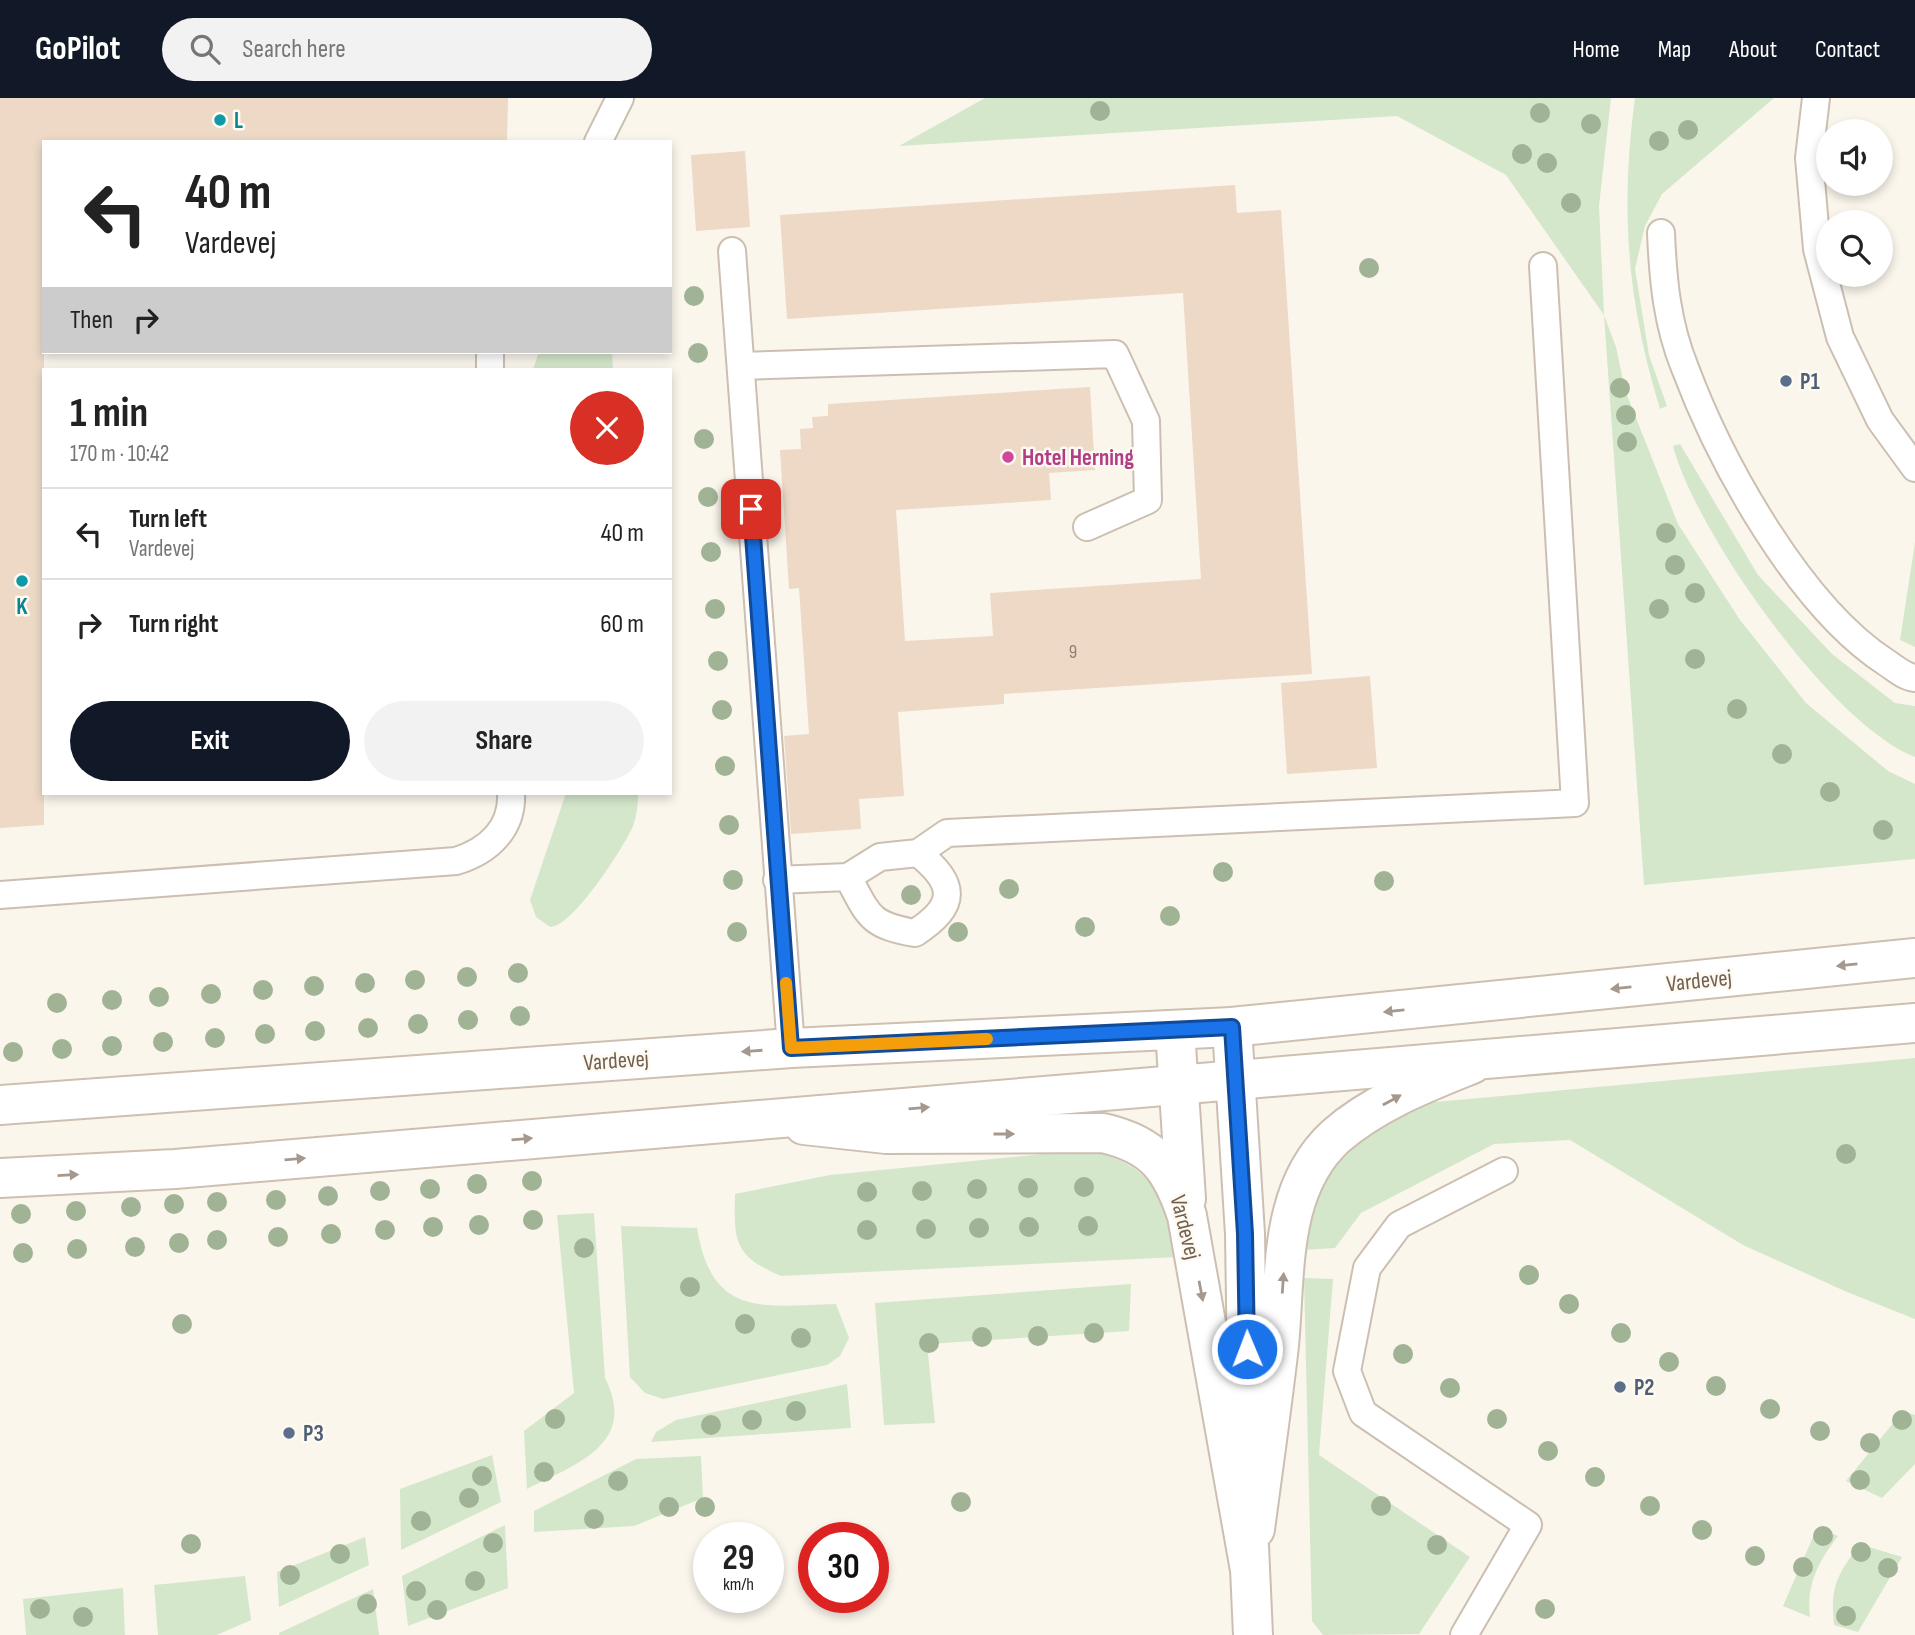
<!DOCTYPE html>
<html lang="en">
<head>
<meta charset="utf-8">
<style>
  body { margin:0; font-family:"Sofia Sans Condensed",sans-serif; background:#f2f2f2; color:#222; height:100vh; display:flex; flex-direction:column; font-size:26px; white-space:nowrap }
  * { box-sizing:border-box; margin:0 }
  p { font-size:23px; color:#767676 }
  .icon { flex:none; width:38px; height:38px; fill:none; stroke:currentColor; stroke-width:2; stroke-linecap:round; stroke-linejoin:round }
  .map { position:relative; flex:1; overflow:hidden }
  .drawer { position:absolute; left:42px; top:270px; width:630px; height:427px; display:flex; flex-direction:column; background:#fff; border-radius:0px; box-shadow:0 4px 10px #0003 }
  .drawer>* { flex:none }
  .banner { position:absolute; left:42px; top:42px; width:630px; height:214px; border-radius:0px; box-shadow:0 4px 10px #0003; background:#fff; color:#222; overflow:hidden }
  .controls { position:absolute; left:1816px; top:21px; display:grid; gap:14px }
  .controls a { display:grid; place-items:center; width:77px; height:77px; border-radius:50%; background:#fff; box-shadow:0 4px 10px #0003; font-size:35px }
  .speed { position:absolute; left:693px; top:1424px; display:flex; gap:14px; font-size:35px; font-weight:700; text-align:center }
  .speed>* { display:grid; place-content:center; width:91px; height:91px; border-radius:50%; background:#fff; box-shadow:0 4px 10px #0003; line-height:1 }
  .speed small { font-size:18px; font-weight:400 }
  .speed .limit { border:10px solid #d22; background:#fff; color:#111 }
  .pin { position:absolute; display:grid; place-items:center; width:60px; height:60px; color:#fff; margin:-30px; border-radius:14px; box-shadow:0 4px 10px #0006 }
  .me { position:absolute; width:77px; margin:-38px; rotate:359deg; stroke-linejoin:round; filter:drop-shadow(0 0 5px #0008) }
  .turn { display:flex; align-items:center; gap:24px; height:147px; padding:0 28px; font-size:32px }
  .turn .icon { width:91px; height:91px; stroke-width:2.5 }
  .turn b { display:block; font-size:49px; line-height:60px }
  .then { display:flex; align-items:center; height:66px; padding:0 28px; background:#0003; gap:14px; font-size:26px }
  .round { display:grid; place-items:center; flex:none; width:74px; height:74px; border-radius:37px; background:#f2f2f2 }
  .overview { display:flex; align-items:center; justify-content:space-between; height:119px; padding:0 28px }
  h1 { font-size:42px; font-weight:700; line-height:52px }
  .action { display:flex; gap:14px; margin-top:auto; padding:14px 28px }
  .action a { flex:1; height:80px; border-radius:42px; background:#111827; color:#fff; font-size:28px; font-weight:700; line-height:80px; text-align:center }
  .action a+a { background:#f2f2f2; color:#222 }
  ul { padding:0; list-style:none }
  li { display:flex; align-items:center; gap:21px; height:91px; padding:0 28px; border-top:2px solid #e0e0e0 }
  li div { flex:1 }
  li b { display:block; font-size:26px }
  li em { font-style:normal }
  header { display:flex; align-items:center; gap:42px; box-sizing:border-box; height:98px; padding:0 35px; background:#111827; color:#fff }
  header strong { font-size:33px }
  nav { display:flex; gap:38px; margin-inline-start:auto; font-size:24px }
  .search { width:490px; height:63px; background:#f2f2f2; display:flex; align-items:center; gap:18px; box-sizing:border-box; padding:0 24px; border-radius:38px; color:#767676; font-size:26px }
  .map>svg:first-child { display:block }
  .green { fill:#d4e7cb }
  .building { fill:#edd9c6 }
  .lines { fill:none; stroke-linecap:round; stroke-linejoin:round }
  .lane-casing { stroke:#ccbfb2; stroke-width:30 }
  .street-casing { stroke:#ccbfb2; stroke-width:42 }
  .secondary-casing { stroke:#cec0b0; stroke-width:42 }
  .lane { stroke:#fff; stroke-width:26 }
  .street { stroke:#fff; stroke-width:38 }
  .secondary { stroke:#fff; stroke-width:38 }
  .tree { fill:#a1b395 }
  .oneway { fill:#a5988e }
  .route-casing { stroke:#114b97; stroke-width:18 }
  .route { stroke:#1a73e8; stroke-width:12 }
  .slow { stroke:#f59e0b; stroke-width:12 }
  .culture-dot { fill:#0f9aa8; stroke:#fdfaf2; stroke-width:2.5 }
  .service-dot { fill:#5c6f8a; stroke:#fdfaf2; stroke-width:2.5 }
  .hotel-dot { fill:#d1479c; stroke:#fdfaf2; stroke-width:2.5 }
  .labels { text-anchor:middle; stroke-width:5; stroke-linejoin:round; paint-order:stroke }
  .number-label { font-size:19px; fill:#927e6e }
  .culture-label { font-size:23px; font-weight:bold; fill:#0d838f; stroke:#fdfaf2; text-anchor:start }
  .service-label { font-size:23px; font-weight:bold; fill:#4e5e75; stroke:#fdfaf2; text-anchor:start }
  .hotel-label { font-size:23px; font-weight:bold; fill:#b23c85; stroke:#fdfaf2; text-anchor:start }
  .street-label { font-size:23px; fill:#746051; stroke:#fdfaf2 }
</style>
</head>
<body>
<header>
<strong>GoPilot</strong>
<div class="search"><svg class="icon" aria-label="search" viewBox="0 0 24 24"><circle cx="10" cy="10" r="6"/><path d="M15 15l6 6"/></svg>Search here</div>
<nav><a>Home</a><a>Map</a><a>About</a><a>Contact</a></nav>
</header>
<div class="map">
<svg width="1915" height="1537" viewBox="0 0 1915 1537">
  <rect width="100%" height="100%" fill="#fbf6ec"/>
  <path class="green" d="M 985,0 L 1611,0 L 1599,108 L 1604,217 L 1616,249 L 1625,292 L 1678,426 L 1740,522 L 1806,605 L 1888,673 L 1915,686 L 1915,761 L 1644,787 L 1604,217 L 1506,77 L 1397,18 L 899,48 Z
    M 1635,0 L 1774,0 L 1662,96 L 1645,128 L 1635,171 L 1649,257 L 1667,308 L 1660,311 C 1627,203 1620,112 1635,0 Z
    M 539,254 L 612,254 L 613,271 L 533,271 Z
    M 1680,346 L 1758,477 L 1832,556 L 1895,605 L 1915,608 L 1915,659 C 1832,628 1695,433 1673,348 Z
    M 1915,444 L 1915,549 L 1900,542 Z
    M 566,695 L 638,695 C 638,705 637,718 633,728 C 624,749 573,829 550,829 L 536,819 L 530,802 Z
    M 1915,960 L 1915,1221 L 1847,1194 L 1743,1147 L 1570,1042 L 1494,1046 L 1361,1115 L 1335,1150 L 1303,1152 C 1314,1070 1352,1037 1424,1005 Z
    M 1084,1052 C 1156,1066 1160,1096 1179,1159 L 781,1178 C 733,1158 734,1142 735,1096 L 830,1077 Z
    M 594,1115 L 605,1280 C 638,1346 577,1366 527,1391 L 524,1333 L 574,1295 L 557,1117 Z
    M 621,1128 L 697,1130 C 712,1220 761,1208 836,1206 L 849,1240 L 840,1258 L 827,1267 L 663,1301 L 645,1295 L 630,1279 Z
    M 1304,1180 L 1333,1181 L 1319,1357 L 1470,1459 L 1419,1536 L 1323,1537 L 1312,1523 Z
    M 1131,1186 L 1129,1233 L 927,1246 L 935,1325 L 884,1327 L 875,1205 Z
    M 847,1286 L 851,1330 L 651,1344 L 656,1334 L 676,1322 Z
    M 1903,1313 L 1915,1317 L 1915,1366 L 1882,1400 L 1846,1383 Z
    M 492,1357 L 501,1404 L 401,1452 L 400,1391 Z
    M 701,1358 L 703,1400 L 634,1428 L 534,1434 L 534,1413 L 636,1361 Z
    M 505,1427 L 508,1490 L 408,1528 L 402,1478 Z
    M 1817,1430 L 1838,1438 C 1819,1463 1806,1486 1810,1519 L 1783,1508 Z
    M 365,1439 L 369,1467 L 279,1509 L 277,1474 Z
    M 1859,1446 L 1902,1459 L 1858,1534 L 1834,1527 C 1830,1487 1837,1479 1859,1446 Z
    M 245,1478 L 251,1522 L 217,1537 L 158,1537 L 154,1487 Z
    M 123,1490 L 125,1537 L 26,1537 L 23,1501 Z
    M 373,1491 L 379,1537 L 279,1537 L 279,1535 Z"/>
  <path class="building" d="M 0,0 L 508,0 L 507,44 L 44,44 L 44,727 L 0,730 Z
    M 745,53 L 750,129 L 696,133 L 691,57 Z
    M 1235,87 L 1237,115 L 1281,112 L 1312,576 L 1004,596 L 1004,606 L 898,614 L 904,698 L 859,701 L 861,731 L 791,736 L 784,638 L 809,636 L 799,490 L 789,491 L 780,352 L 801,351 L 800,331 L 813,330 L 812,319 L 828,318 L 828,306 L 1090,289 L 1095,372 L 1049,375 L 1051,402 L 896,412 L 905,543 L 993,538 L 990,495 L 1201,481 L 1183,195 L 787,221 L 780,117 Z
    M 1370,578 L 1377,670 L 1287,676 L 1281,585 Z"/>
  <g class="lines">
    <defs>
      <path id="lane" d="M 1816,0 L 1809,60 L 1817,151 L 1840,239 L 1880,322 L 1915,370
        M 598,44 L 620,0
        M 1661,135 C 1663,182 1667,226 1685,270 C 1721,366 1800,509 1887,565 C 1896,571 1905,579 1915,580
        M 732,153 L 791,950
        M 741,268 L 1115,256 L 1146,323 L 1148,402 L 1087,429
        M 490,271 L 490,254
        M 848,779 C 869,818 869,827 915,835 C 958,807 956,786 918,755
        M 777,782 L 848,779 L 880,759 L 918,755 L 947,735 L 1575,705 L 1543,168
        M 0,797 L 456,763 C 489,753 513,730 511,695
        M 1464,1537 L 1528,1427 L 1363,1315 L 1347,1273 L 1367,1170 L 1399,1127 L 1504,1073"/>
      <path id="street" d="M 1232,929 L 1245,1136 L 1248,1335
        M 1175,932 L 1186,1101
        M 804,1027 L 886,1036 L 1103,1035 C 1155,1047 1171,1070 1187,1118 L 1250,1472
        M 1255,1431 C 1263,1370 1272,1309 1279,1247 C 1286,1176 1278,1091 1336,1038 C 1375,1004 1425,985 1472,966
        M 1249,1448 L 1253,1537"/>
      <path id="secondary" d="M 0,1007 L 791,950 L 1232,929 L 1915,860
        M 0,1080 L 175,1071 L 1915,925"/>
    </defs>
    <use href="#lane" class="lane-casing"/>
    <use href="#street" class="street-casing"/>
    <use href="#secondary" class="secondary-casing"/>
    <use href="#lane" class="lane"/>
    <use href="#street" class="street"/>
    <use href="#secondary" class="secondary"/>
  </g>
  <g class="tree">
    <circle cx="1100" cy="13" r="10"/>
    <circle cx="1540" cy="15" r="10"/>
    <circle cx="1591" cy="26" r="10"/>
    <circle cx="1688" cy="32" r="10"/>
    <circle cx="1659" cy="43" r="10"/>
    <circle cx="1522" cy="56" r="10"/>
    <circle cx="1547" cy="65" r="10"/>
    <circle cx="1571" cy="105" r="10"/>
    <circle cx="1369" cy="170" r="10"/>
    <circle cx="694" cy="198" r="10"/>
    <circle cx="698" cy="255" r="10"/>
    <circle cx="1620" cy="290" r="10"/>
    <circle cx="1626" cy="317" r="10"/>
    <circle cx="704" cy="341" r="10"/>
    <circle cx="1627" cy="344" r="10"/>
    <circle cx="708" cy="399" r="10"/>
    <circle cx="1666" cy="435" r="10"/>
    <circle cx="711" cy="454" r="10"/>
    <circle cx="1675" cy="467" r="10"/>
    <circle cx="1695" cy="495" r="10"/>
    <circle cx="715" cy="511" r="10"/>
    <circle cx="1659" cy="511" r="10"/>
    <circle cx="1695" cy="561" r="10"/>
    <circle cx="718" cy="563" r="10"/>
    <circle cx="1737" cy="611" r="10"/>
    <circle cx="722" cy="612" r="10"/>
    <circle cx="1782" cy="656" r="10"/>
    <circle cx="725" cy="668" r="10"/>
    <circle cx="1830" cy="694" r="10"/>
    <circle cx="729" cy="727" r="10"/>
    <circle cx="1883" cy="732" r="10"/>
    <circle cx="1223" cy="774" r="10"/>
    <circle cx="733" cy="782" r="10"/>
    <circle cx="1384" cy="783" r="10"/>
    <circle cx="1009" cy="791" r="10"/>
    <circle cx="911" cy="797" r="10"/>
    <circle cx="1170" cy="818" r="10"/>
    <circle cx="1085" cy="829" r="10"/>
    <circle cx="737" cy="834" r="10"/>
    <circle cx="958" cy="834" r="10"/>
    <circle cx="518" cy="875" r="10"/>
    <circle cx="467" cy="879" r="10"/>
    <circle cx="415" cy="882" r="10"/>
    <circle cx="365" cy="885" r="10"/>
    <circle cx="314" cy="888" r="10"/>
    <circle cx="263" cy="892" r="10"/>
    <circle cx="211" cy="896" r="10"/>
    <circle cx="159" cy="899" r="10"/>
    <circle cx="112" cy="902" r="10"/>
    <circle cx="57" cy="905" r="10"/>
    <circle cx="520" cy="918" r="10"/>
    <circle cx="468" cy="922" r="10"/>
    <circle cx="418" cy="926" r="10"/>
    <circle cx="368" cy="930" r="10"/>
    <circle cx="315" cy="933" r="10"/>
    <circle cx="265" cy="936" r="10"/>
    <circle cx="215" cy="940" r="10"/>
    <circle cx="163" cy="944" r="10"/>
    <circle cx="112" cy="948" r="10"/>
    <circle cx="62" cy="951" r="10"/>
    <circle cx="13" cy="954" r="10"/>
    <circle cx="1846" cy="1056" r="10"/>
    <circle cx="532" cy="1083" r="10"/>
    <circle cx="477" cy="1086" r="10"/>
    <circle cx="1084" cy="1089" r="10"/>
    <circle cx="1028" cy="1090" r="10"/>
    <circle cx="430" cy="1091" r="10"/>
    <circle cx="977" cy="1091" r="10"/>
    <circle cx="380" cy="1093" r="10"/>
    <circle cx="922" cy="1093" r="10"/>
    <circle cx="867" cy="1094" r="10"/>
    <circle cx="328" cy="1098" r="10"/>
    <circle cx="276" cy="1102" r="10"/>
    <circle cx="217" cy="1104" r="10"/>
    <circle cx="174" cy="1106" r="10"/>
    <circle cx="131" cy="1109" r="10"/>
    <circle cx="76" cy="1113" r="10"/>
    <circle cx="21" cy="1116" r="10"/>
    <circle cx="533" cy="1122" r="10"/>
    <circle cx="479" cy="1127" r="10"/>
    <circle cx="1088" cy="1128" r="10"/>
    <circle cx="433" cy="1129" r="10"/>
    <circle cx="1029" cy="1129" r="10"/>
    <circle cx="979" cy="1130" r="10"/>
    <circle cx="926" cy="1131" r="10"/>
    <circle cx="385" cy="1132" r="10"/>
    <circle cx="867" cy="1132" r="10"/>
    <circle cx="331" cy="1136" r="10"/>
    <circle cx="278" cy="1139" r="10"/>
    <circle cx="217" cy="1142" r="10"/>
    <circle cx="179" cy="1145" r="10"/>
    <circle cx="135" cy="1149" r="10"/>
    <circle cx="584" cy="1150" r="10"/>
    <circle cx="77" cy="1151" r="10"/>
    <circle cx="23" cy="1155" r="10"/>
    <circle cx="1529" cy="1177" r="10"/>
    <circle cx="690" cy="1189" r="10"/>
    <circle cx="1569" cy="1206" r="10"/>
    <circle cx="182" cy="1226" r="10"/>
    <circle cx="745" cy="1226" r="10"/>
    <circle cx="1094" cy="1235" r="10"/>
    <circle cx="1621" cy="1235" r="10"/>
    <circle cx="1038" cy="1238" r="10"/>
    <circle cx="982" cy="1239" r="10"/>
    <circle cx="801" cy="1240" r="10"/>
    <circle cx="929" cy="1245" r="10"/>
    <circle cx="1403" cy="1256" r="10"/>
    <circle cx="1669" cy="1264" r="10"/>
    <circle cx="1716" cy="1288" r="10"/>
    <circle cx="1450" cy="1290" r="10"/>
    <circle cx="1770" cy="1311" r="10"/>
    <circle cx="796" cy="1313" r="10"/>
    <circle cx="555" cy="1321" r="10"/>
    <circle cx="1497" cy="1321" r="10"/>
    <circle cx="752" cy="1322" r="10"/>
    <circle cx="1902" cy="1322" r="10"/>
    <circle cx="711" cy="1327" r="10"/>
    <circle cx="1820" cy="1333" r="10"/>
    <circle cx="1870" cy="1345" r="10"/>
    <circle cx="1548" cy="1353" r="10"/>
    <circle cx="544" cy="1374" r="10"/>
    <circle cx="482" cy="1378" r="10"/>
    <circle cx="1595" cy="1379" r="10"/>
    <circle cx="1860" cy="1382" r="10"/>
    <circle cx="618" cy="1383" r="10"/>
    <circle cx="469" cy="1400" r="10"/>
    <circle cx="961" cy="1404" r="10"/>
    <circle cx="1381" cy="1408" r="10"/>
    <circle cx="1650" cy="1408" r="10"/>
    <circle cx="669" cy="1409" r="10"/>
    <circle cx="705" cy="1409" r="10"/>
    <circle cx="594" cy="1421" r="10"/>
    <circle cx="421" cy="1423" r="10"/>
    <circle cx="1702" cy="1432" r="10"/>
    <circle cx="1823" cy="1438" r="10"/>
    <circle cx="493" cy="1445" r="10"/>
    <circle cx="191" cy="1446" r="10"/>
    <circle cx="1437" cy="1447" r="10"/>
    <circle cx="1861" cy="1454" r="10"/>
    <circle cx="340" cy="1456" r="10"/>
    <circle cx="1755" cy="1458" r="10"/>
    <circle cx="1803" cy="1469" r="10"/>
    <circle cx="1888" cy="1470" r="10"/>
    <circle cx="290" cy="1477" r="10"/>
    <circle cx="475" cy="1483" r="10"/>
    <circle cx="416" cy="1493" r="10"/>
    <circle cx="367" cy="1506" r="10"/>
    <circle cx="40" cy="1511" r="10"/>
    <circle cx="1545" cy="1511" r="10"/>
    <circle cx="437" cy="1512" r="10"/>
    <circle cx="1846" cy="1518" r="10"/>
    <circle cx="83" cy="1519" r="10"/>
  </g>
  <defs><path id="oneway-solid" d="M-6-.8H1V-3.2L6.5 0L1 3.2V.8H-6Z" transform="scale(1.75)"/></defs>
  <g class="oneway">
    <use href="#oneway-solid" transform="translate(1847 867) rotate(174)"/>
    <use href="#oneway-solid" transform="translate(1621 890) rotate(174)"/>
    <use href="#oneway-solid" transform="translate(1394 913) rotate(174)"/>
    <use href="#oneway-solid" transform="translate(752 953) rotate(176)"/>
    <use href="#oneway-solid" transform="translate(1392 1002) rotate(-29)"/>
    <use href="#oneway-solid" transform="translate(919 1010) rotate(-5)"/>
    <use href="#oneway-solid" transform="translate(1004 1036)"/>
    <use href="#oneway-solid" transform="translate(522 1041) rotate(-5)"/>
    <use href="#oneway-solid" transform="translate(295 1061) rotate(-5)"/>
    <use href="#oneway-solid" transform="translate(68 1077) rotate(-3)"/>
    <use href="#oneway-solid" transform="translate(1283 1185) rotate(-86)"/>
    <use href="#oneway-solid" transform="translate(1201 1193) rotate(79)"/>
  </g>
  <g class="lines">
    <defs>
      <path id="route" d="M 751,411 L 791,950 L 1232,929 L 1245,1136 L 1247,1251"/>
    </defs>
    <use href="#route" class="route-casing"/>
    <use href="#route" class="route"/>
    <path class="slow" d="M 786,885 L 791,950 L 987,941"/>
  </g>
  <g class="culture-dot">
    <circle cx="220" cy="22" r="7"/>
    <circle cx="22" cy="483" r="7"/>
  </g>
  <g class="service-dot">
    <circle cx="1786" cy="283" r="7"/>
    <circle cx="1620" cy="1289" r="7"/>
    <circle cx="289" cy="1335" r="7"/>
  </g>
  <circle class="hotel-dot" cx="1008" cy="359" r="7"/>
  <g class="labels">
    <g class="number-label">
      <text x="1073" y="560">9</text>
    </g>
    <g class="culture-label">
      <text x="234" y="30">L</text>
      <text x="22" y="516" text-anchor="middle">K</text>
    </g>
    <g class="service-label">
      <text x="1800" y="291">P1</text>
      <text x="1634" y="1297">P2</text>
      <text x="303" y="1343">P3</text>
    </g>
    <g class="hotel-label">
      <text x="1022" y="367">Hotel Herning</text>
    </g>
    <g class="street-label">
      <text transform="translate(1699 882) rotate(-6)" y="8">Vardevej</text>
      <text transform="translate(616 962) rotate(-4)" y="8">Vardevej</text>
      <text transform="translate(1186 1129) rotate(76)" y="8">Vardevej</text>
    </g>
  </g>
</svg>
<div class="controls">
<a><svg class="icon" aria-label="sound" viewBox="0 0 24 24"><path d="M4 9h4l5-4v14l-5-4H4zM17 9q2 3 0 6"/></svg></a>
<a><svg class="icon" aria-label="search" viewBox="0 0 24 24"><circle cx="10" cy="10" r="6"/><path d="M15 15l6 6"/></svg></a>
</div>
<div class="speed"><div>29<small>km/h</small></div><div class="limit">30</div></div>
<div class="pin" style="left:751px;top:411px;background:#d93025"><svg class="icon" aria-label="arrive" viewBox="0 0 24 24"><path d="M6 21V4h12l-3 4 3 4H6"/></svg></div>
<svg class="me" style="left:1247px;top:1251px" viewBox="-20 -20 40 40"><circle r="17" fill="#1a73e8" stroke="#fff" stroke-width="3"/><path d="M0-11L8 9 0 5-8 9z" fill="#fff"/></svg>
<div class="banner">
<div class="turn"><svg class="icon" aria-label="left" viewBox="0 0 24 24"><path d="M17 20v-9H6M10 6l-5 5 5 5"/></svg><div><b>40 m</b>Vardevej</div></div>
<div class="then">Then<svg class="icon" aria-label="right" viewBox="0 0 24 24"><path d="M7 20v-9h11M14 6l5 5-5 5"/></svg></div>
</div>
<section class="drawer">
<div class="overview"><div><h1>1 min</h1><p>170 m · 10:42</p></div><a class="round" style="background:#d93025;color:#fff"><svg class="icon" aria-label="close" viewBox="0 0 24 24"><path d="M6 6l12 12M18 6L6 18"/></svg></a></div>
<ul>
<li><svg class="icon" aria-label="left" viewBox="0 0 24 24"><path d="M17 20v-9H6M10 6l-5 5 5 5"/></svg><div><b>Turn left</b><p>Vardevej</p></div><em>40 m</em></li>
<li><svg class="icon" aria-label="right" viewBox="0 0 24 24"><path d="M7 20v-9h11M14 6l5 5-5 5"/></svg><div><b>Turn right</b></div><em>60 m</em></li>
</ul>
<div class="action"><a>Exit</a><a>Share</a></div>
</section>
</div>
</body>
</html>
